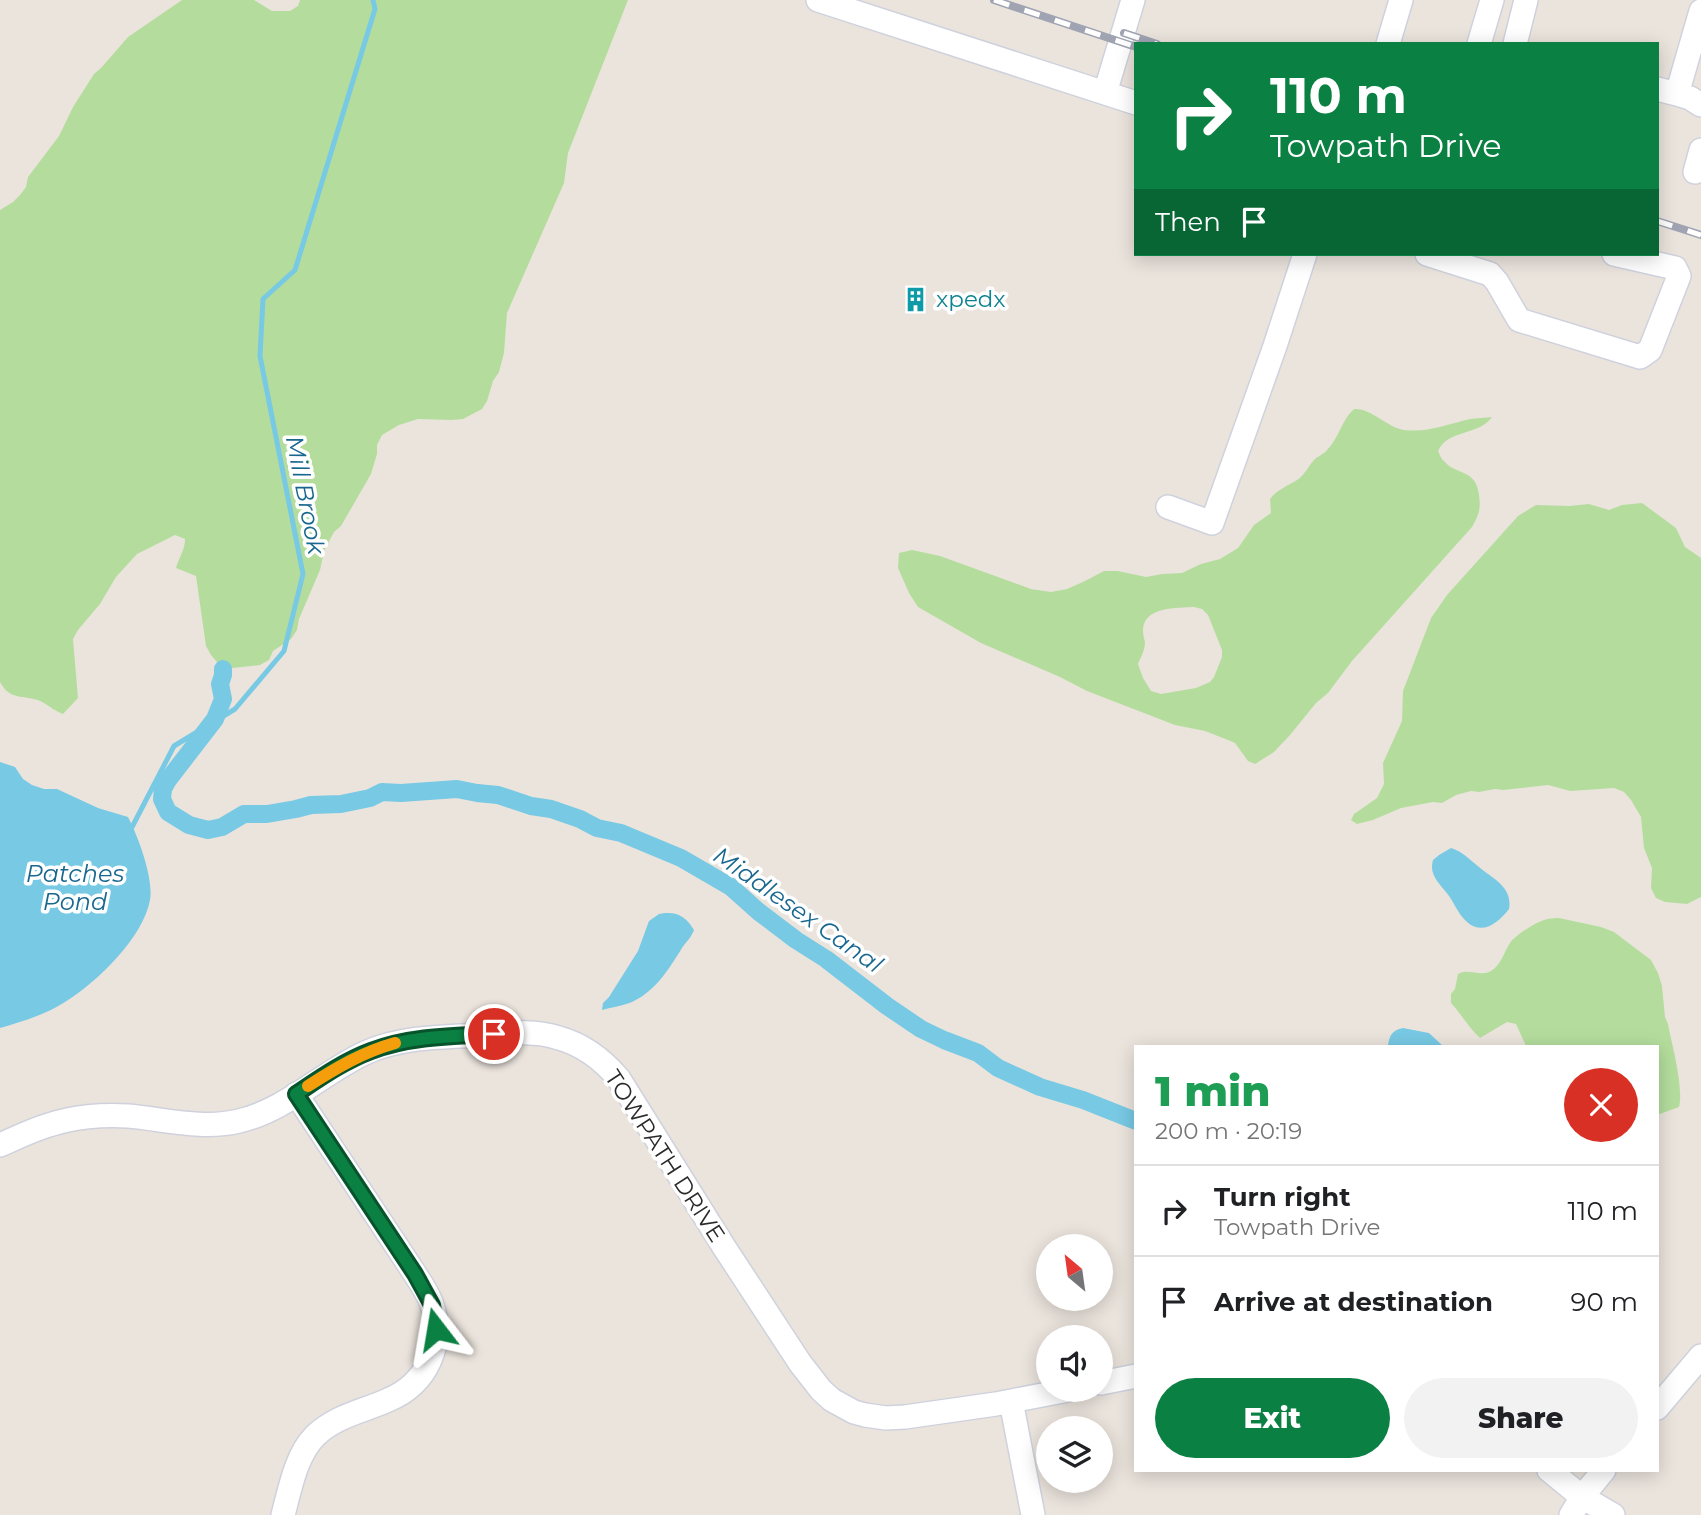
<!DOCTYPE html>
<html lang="en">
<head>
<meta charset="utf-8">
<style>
  body { margin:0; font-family:Montserrat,sans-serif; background:#f2f2f2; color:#202124; height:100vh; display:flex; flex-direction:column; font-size:26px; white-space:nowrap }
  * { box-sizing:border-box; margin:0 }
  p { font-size:23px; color:#757577 }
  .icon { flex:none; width:38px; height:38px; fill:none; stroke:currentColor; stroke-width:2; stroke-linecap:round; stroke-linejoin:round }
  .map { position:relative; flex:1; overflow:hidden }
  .side { position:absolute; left:1134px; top:1045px; width:525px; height:427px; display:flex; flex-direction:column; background:#fff; border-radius:0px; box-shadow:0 4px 18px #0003 }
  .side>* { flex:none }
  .guide { position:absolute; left:1134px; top:42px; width:525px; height:214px; border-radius:0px; box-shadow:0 4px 18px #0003; background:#0b8043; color:#fff; overflow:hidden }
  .needle { width:46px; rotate:331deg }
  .controls { position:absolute; left:1036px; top:1234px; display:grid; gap:14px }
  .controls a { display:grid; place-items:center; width:77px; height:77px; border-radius:50%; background:#fff; box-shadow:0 4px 18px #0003; font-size:35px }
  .pin { position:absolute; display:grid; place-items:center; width:60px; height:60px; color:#fff; margin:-30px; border:4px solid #fff; border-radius:50%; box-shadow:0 2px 7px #0007 }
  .me { position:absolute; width:77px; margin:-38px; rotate:346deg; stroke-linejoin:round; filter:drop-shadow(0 0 5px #0008) }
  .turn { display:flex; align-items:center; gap:24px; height:147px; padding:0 21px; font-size:32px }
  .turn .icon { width:91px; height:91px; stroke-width:2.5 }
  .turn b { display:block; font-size:49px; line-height:60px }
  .then { display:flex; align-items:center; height:66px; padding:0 21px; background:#0003; gap:14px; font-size:26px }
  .round { display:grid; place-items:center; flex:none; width:74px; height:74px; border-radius:37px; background:#f2f2f2 }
  .summary { display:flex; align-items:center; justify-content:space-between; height:119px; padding:0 21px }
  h1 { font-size:42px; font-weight:800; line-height:52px; color:#1e9e55 }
  .action { display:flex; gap:14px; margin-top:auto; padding:14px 21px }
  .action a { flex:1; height:80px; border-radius:42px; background:#0b8043; color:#fff; font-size:28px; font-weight:800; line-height:80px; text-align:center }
  .action a+a { background:#f2f2f2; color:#202124 }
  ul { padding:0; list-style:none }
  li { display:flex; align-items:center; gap:21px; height:91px; padding:0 21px; border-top:2px solid #e0e0e0 }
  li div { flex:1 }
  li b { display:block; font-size:26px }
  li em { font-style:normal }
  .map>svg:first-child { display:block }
  .green { fill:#b4dd9d; fill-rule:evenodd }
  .water { fill:#78c9e4 }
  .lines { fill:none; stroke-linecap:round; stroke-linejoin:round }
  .stream { stroke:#78c9e4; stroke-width:5 }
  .canal { stroke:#78c9e4; stroke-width:18 }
  .minor-casing { stroke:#cfd2dd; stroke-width:26 }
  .minor { stroke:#fff; stroke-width:23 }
  .rail-casing { stroke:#a0a3b2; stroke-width:8 }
  .rail { stroke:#fff; stroke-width:5; stroke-dasharray:16; stroke-linecap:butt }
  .route-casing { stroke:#07532c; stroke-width:18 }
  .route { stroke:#0b8043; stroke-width:12 }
  .slow { stroke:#f59e0b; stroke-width:12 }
  .labels { text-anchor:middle; stroke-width:7; stroke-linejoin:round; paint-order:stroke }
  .culture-label { font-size:23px; fill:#0d838f; stroke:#fff; text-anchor:start }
  .street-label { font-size:23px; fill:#2a2a2a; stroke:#fff }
  .water-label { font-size:24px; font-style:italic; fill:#18678f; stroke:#fff }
</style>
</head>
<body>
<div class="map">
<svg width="1701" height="1515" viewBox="0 0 1701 1515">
  <rect width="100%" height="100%" fill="#ebe4dd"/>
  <path class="green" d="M 182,0 L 254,0 L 272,11 L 290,11 L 298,6 L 300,0 L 628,0 L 568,153 L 564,183 L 507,313 L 504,353 L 499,372 L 493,381 L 487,401 L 482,409 L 463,419 L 452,420 L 418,419 L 399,425 L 382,435 L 377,445 L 377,454 L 371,474 L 341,526 L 334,532 L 324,551 L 320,570 L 299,619 L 297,630 L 291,639 L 273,651 L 269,660 L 260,665 L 223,669 L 211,655 L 206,646 L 196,576 L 176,568 C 179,557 185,550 185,539 L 175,535 L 137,554 L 116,577 L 100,604 L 78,630 L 73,639 L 78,698 L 63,714 C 53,710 52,708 44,703 C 27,693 11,703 0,682 L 0,210 L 13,202 L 20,195 L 26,187 L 28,177 L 59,136 L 73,107 L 94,74 L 101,68 L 128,37 Z
    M 1354,409 C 1372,408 1386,427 1404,430 C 1427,433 1448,424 1470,419 C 1477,418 1485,418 1492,417 C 1479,436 1448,429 1438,451 C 1440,455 1441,459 1444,461 C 1456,476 1476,468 1479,495 C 1481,509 1479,515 1472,527 L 1352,661 L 1328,693 L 1316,703 L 1290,735 L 1274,752 L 1255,764 L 1248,761 L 1235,743 L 1228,740 L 1205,731 L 1175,725 L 1087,691 L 1060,677 L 981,643 L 918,607 L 909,593 L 898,568 L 899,553 L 912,550 L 940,556 L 1031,589 L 1051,592 L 1067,589 L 1085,581 L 1104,571 L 1118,571 L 1146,577 L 1162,574 L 1182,573 L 1201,564 L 1220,559 L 1238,548 L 1254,525 L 1271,513 L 1270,499 C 1277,490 1287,486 1297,480 C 1305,475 1308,466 1314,460 C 1318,456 1324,454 1327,450 C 1339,438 1342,419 1354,409 ZM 1194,607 L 1202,609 L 1208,615 L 1222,650 L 1222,657 L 1214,677 L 1210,682 L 1196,688 L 1161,694 L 1151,691 L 1143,678 L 1138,664 C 1141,657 1145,650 1145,642 C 1144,638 1143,635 1143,631 C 1143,606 1178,608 1194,607 Z
    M 1642,503 L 1676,528 L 1685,547 L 1701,558 L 1701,897 L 1687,904 L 1665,902 L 1656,898 L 1651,888 L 1652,868 L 1644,848 L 1641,817 L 1631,800 L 1624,792 L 1614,788 L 1570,791 L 1548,785 L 1503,790 L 1495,789 L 1479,792 L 1471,791 L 1456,795 L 1442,803 L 1433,802 L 1401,808 L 1373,820 L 1357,824 L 1351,820 L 1354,814 L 1377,798 L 1384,784 L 1383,763 L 1402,721 L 1403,691 L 1431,618 L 1447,595 L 1518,516 L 1536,505 L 1569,506 L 1589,504 L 1609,510 L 1622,505 Z
    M 1559,918 L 1601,927 L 1614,932 L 1651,960 L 1658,973 L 1662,986 L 1665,1017 L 1668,1024 C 1672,1045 1684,1088 1679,1107 L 1657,1115 L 1657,1046 L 1526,1046 L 1516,1024 L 1507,1022 L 1480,1038 C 1469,1028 1461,1014 1451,1003 L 1451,994 L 1455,989 L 1458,974 C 1468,968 1481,977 1491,971 C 1501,965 1504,952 1510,943 C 1515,935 1539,920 1548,919 C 1552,918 1556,918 1559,918 Z"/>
  <path class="water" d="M 0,762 L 15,767 L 23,779 L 32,785 L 44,789 L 57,789 L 98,808 L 128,817 C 138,836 154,879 150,900 C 143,938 97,982 65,1002 C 47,1014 21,1022 0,1028 Z
    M 1451,848 C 1462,851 1470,860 1479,867 C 1493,879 1513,887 1509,909 C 1499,922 1483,936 1467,922 C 1460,916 1456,907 1451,899 C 1443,886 1428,877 1433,860 L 1439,855 Z
    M 665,913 C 679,912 687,918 694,930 C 691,938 686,942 682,948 C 669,969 656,990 634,1001 C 624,1006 612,1007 602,1010 L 603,1003 L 609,997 L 638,951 L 649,921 L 659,914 Z
    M 1403,1028 L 1429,1033 L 1443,1046 L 1388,1046 C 1389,1036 1392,1030 1403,1028 Z"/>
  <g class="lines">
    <path class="stream" d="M 130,831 L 174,746 L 235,709 L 284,651 L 303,574 L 260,356 L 263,299 L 295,270 L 375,9 L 373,0"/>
    <path class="canal" d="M 223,669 L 223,675 L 220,684 L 223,699 L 215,719 L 168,780 L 163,789 L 162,799 L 168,812 L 189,825 L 208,830 L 222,827 L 244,814 L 267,814 L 296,809 L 311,805 L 341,804 L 370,798 L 382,792 L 401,793 L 457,789 L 477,793 L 498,795 L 531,806 L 551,809 L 580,819 L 597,828 L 621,833 L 681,858 L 731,887 L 759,912 L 796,940 L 826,959 L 887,1006 L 921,1029 L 944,1040 L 978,1053 L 998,1068 L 1040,1087 L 1083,1100 L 1136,1121"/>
    <defs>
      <path id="minor" d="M 818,0 L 1136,103
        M 1388,44 L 1401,0
        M 1479,44 L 1492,0
        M 1515,44 L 1526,0
        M 1657,89 L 1677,94 L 1701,11
        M 1105,93 L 1133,0
        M 1677,94 L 1690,98 L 1701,105
        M 1695,172 L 1701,150
        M 1427,254 L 1490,274 L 1497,282 L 1519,320 L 1640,357 L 1650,350 L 1679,276 L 1675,268 L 1614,254
        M 1168,507 L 1212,523 L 1275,346 L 1305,254
        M 0,1145 C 16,1138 32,1130 49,1125 C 73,1117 103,1114 128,1116 C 164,1119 203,1130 239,1121 C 286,1110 322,1073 365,1053 C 402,1036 446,1037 485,1035 C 510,1033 535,1030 559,1038 C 584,1045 603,1060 619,1079 L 724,1247 L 800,1363 L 821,1390 L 832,1400 L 854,1412 L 865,1415 L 886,1418 L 905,1417 L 996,1404 L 1068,1390
        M 1101,1383 L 1136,1376
        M 1011,1401 L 1033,1515
        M 1657,1408 L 1701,1356
        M 1549,1470 L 1582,1497 L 1613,1515
        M 283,1515 C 290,1489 296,1455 315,1436 C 335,1416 364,1411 388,1400 C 427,1384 446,1343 431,1302 C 427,1292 421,1283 415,1274 L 296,1094
        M 1571,1515 L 1582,1497 L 1604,1470"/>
    </defs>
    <use href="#minor" class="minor-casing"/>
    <use href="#minor" class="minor"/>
    <defs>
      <path id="rail" d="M 994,0 L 1136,47
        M 1124,33 L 1157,44
        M 1657,221 L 1701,235"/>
    </defs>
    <use href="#rail" class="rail-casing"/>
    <use href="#rail" class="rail"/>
  </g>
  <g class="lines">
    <defs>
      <path id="route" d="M 436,1329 L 432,1305 L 415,1274 L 296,1094 C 320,1078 344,1061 371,1051 C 410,1036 453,1036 494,1034"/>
    </defs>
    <use href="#route" class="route-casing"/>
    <use href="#route" class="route"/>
    <path class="slow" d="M 308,1086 C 336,1068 363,1052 395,1043"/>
  </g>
  <defs>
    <symbol id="building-bare" viewBox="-9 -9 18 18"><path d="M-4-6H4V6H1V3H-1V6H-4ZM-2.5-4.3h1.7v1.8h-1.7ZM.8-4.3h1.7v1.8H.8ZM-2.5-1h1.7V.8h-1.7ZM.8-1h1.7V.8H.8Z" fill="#0f9aa8" stroke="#fff" stroke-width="2.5" paint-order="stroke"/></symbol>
  </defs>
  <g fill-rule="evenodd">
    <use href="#building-bare" x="898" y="282" width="35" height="35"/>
  </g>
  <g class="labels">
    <g class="culture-label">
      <text x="936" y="307">xpedx</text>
    </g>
    <g class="street-label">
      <text transform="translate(665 1156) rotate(57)" y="8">TOWPATH DRIVE</text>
    </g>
    <g class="water-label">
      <text transform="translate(305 495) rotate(79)" y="8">Mill Brook</text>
      <text x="75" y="882">Patches<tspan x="75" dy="28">Pond</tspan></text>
      <text transform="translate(798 910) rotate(35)" y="8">Middlesex Canal</text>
    </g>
  </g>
</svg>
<div class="controls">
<a><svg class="needle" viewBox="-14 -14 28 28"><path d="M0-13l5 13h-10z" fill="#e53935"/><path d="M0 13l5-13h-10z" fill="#757577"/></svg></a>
<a><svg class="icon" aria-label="sound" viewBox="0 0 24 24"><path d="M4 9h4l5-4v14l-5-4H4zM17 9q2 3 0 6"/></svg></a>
<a><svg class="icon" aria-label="layers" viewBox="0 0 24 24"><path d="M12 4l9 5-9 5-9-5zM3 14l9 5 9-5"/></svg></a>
</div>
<div class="pin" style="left:494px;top:1034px;background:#d93025"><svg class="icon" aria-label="arrive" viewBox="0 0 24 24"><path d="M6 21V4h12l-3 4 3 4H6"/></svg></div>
<svg class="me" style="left:436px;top:1329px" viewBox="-20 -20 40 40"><path d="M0-17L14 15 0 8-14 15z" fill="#0b8043" stroke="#fff" stroke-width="4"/></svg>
<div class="guide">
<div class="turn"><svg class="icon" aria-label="right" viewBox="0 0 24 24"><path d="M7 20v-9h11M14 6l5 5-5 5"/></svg><div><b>110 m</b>Towpath Drive</div></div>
<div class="then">Then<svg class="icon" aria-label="arrive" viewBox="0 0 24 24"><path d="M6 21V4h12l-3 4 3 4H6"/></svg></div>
</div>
<section class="side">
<div class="summary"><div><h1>1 min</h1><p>200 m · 20:19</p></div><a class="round" style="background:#d93025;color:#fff"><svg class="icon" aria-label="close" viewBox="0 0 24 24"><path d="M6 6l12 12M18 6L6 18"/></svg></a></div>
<ul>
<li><svg class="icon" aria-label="right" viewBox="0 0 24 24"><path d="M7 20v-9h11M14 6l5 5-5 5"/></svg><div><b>Turn right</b><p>Towpath Drive</p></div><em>110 m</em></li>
<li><svg class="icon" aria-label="arrive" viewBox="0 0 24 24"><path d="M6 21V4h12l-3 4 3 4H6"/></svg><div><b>Arrive at destination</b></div><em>90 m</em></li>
</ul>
<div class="action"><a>Exit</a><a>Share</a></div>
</section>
</div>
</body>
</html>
